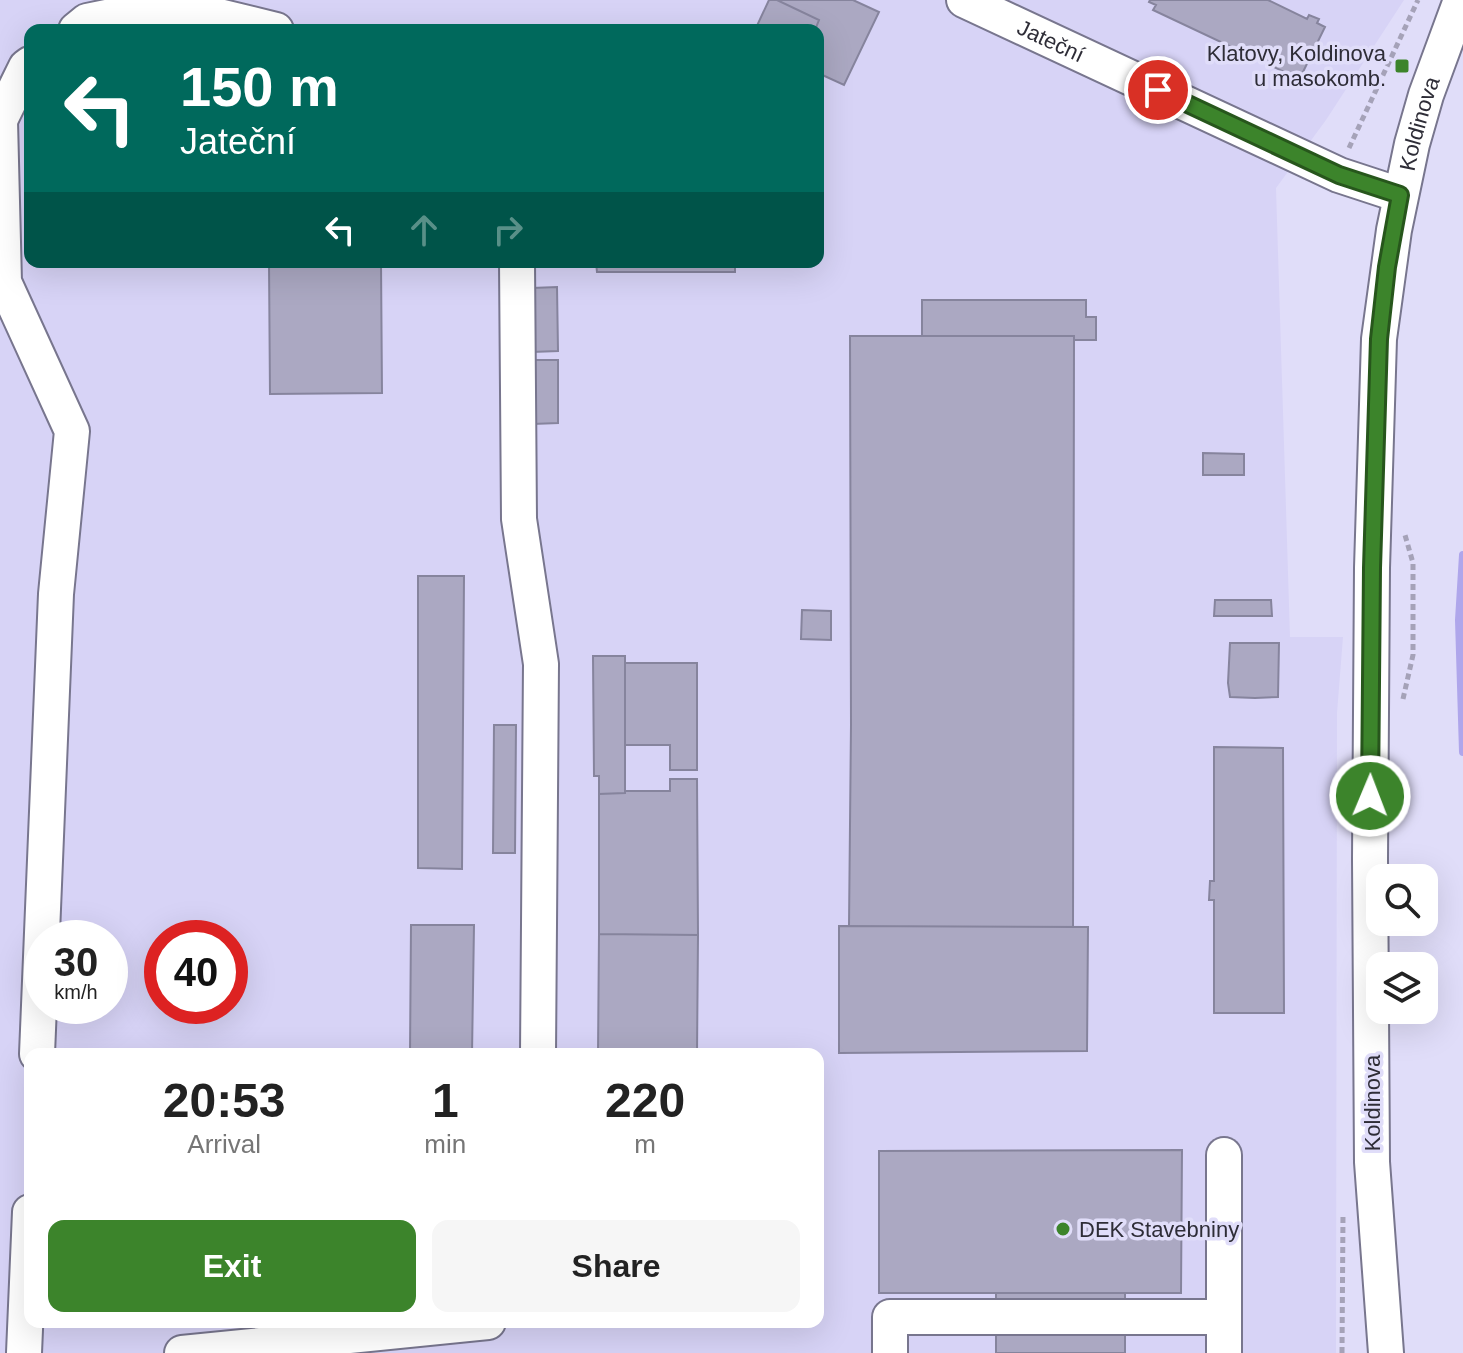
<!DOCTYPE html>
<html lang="en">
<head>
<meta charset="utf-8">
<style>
  body { margin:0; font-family:Arial,sans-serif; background:#f6f6f6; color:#222; height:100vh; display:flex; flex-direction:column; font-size:30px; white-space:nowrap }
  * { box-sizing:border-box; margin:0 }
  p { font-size:26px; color:#767676 }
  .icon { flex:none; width:44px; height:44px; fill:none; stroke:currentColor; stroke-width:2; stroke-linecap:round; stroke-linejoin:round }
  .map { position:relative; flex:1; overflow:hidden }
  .details { position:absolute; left:24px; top:1048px; width:800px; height:280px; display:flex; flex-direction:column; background:#fff; border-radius:16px; box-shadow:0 8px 32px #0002 }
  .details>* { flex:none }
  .banner { position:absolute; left:24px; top:24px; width:800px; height:244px; border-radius:16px; box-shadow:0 8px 32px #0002; background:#00695c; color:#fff; overflow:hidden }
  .tools { position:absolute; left:1366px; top:864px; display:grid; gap:16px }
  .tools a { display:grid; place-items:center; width:72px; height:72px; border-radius:16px; background:#fff; box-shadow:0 8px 32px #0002; font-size:40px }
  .speed { position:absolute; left:24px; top:920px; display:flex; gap:16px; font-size:40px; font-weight:700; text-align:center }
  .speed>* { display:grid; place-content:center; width:104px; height:104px; border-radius:50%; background:#fff; box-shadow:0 8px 32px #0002; line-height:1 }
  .speed small { font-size:20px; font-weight:400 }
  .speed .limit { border:12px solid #d22; background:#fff; color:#111 }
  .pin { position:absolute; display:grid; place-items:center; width:68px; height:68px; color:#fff; margin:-34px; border:4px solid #fff; border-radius:50%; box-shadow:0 2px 8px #0007 }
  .me { position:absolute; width:88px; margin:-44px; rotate:1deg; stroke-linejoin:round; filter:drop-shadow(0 0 6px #0008) }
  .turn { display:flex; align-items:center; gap:28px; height:168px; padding:0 24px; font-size:36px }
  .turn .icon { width:104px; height:104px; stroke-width:2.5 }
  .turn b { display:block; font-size:56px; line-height:68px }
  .lanes { display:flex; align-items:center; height:76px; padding:0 24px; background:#0003; justify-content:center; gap:40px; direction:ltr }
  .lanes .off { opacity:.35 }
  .eta { display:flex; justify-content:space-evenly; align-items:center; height:136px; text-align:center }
  .eta b { font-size:48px; font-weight:700; line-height:56px }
  .cta { display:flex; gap:16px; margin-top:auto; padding:16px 24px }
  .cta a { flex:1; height:92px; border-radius:16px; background:#3c842b; color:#fff; font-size:32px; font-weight:700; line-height:92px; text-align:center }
  .cta a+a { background:#f6f6f6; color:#222 }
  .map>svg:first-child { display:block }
  .built { fill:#d7d3f6; fill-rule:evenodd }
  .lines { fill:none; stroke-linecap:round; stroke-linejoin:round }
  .stream { stroke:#afa6eb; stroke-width:8 }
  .building { fill:#aba8c2; stroke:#86849d; stroke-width:2 }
  .minor-casing { stroke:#78768e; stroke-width:38 }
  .path { stroke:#a5a2b8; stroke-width:5; stroke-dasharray:6 4; stroke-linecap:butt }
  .minor { stroke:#fff; stroke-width:34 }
  .route-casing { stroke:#27561c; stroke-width:20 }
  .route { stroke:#3c842b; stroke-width:14 }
  .poi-dot { fill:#3c842b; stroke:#e0ddf9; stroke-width:3 }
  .labels { text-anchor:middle; stroke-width:7; stroke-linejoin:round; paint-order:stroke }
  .street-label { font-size:22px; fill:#2e2d37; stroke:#e0ddf9 }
  .poi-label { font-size:22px; fill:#2e2d37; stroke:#e0ddf9; text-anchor:end }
</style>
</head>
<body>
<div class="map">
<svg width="1463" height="1353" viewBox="0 0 1463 1353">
  <rect width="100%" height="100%" fill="#e0ddf9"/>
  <path class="built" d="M 0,0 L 1404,0 L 1326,120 L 1276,188 L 1290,637 L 1343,637 L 1337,713 L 1336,1353 L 0,1353 ZM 30,30 L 818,30 L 818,262 L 30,262 ZM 42,938 L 110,938 L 110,1006 L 42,1006 ZM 162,938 L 230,938 L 230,1006 L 162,1006 ZM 30,1054 L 818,1054 L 818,1322 L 30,1322 Z"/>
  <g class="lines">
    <path class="stream" d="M 1463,555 L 1459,620 L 1463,752"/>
  </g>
  <path class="building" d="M 769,0 L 777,0 L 819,20 L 815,30 L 755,30 Z
    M 777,0 L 853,0 L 879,12 L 844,85 L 818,73 L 818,30 L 815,30 L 819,20 Z
    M 1150,0 L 1268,0 L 1307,19 L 1309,15 L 1319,19 L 1317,23 L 1325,27 L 1302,74 L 1299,73 L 1297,78 L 1153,10 L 1156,5 L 1149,2 Z
    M 269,262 L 381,262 L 382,393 L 270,394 Z
    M 596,262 L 735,262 L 735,272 L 597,272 Z
    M 557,287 L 558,351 L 532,352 L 532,288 Z
    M 922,300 L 1086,300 L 1086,317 L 1096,317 L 1096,340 L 1074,340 L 1074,336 L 922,336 Z
    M 850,336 L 1074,336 L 1073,927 L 849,926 L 851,724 Z
    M 533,360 L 558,360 L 558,423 L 533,424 Z
    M 1203,453 L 1244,454 L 1244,475 L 1203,475 Z
    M 418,576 L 464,576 L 462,869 L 418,868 Z
    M 1215,600 L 1271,600 L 1272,616 L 1214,616 Z
    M 802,610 L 831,611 L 831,640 L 801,639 Z
    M 1230,643 L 1279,643 L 1278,697 L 1255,698 L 1230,697 L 1228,683 Z
    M 593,656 L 625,656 L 625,793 L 599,794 L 599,776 L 594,776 Z
    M 625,663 L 697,663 L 697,770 L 670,770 L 670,745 L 625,745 Z
    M 494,725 L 516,725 L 515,853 L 493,853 Z
    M 1214,747 L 1283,748 L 1284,1013 L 1214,1013 L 1214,900 L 1209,900 L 1210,881 L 1214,881 Z
    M 670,779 L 697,779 L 698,935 L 599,934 L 599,794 L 625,793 L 625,791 L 670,791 Z
    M 411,925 L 474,925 L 472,1054 L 410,1054 Z
    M 839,926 L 1088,927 L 1087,1051 L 839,1053 Z
    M 599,934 L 698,935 L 697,1054 L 598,1054 Z
    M 1182,1150 L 1181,1293 L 879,1293 L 879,1151 Z
    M 996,1293 L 1125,1293 L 1125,1353 L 996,1353 Z"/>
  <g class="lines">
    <defs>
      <g id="minor">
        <path id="s1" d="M 964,0 L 1339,175 L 1400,195"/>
        <path d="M 76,30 L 87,21 L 155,7 L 186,8 L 276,30"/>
        <path d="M 0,120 L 26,67 L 30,64"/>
        <path d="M 0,121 L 4,282 L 72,431 L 56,594 L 37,1054"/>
        <path d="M 517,262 L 519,519 L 541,664 L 538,1054"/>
        <path d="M 24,1353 L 30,1212"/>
        <path d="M 182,1353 L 488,1322"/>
        <path d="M 890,1353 L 890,1317 L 1224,1317"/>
        <path d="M 1224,1353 L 1224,1155"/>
        <path id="s2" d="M 1386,1353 L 1372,1162 L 1370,859 L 1372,568 L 1379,339 L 1394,230 L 1412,144 L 1426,95 L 1461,0"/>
      </g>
    </defs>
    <use href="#minor" class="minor-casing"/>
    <path class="path" d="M 1349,148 L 1418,0
      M 1403,699 L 1413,655 L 1413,563 L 1405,535
      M 1342,1353 L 1343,1214"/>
    <use href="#minor" class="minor"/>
  </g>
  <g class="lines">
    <defs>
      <path id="route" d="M 1158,90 L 1339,175 L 1400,195 L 1387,267 L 1379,339 L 1372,568 L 1370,796"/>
    </defs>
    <use href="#route" class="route-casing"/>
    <use href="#route" class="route"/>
  </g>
  <g class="poi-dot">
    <rect x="1394" y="58" width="16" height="16" rx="4"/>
    <circle cx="1063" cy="1229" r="8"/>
  </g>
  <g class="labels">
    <g class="street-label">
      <text dy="8" stroke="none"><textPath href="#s1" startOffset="96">Jateční</textPath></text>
      <text dy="8" stroke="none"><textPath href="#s2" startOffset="1234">Koldinova</textPath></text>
      <text transform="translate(1372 1103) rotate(-90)" y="8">Koldinova</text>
    </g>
    <g class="poi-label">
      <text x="1386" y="61">Klatovy, Koldinova<tspan x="1386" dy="25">u masokomb.</tspan></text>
      <text x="1079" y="1237" text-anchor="start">DEK Stavebniny</text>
    </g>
  </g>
</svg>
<div class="tools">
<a><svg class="icon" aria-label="search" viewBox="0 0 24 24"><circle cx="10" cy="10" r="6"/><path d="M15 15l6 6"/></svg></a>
<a><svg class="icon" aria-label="layers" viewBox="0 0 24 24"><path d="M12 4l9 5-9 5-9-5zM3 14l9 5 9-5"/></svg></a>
</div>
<div class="speed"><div>30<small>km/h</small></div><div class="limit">40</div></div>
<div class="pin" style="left:1158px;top:90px;background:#d93025"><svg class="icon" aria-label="arrive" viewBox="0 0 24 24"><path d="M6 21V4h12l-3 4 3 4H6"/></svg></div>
<svg class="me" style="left:1370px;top:796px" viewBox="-20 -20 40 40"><circle r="17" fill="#3c842b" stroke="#fff" stroke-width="3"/><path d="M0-11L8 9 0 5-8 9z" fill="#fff"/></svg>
<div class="banner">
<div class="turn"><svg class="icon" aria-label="left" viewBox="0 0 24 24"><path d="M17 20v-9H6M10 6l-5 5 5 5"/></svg><div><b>150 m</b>Jateční</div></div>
<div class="lanes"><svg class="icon" aria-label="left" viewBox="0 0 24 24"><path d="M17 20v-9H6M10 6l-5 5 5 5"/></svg><svg class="icon off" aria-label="ahead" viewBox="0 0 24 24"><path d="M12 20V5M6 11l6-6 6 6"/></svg><svg class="icon off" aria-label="right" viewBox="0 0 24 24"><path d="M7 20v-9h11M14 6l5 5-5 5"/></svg></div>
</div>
<section class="details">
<div class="eta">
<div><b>20:53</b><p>Arrival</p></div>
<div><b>1</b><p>min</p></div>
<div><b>220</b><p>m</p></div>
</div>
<div class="cta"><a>Exit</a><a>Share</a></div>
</section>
</div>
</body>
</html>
